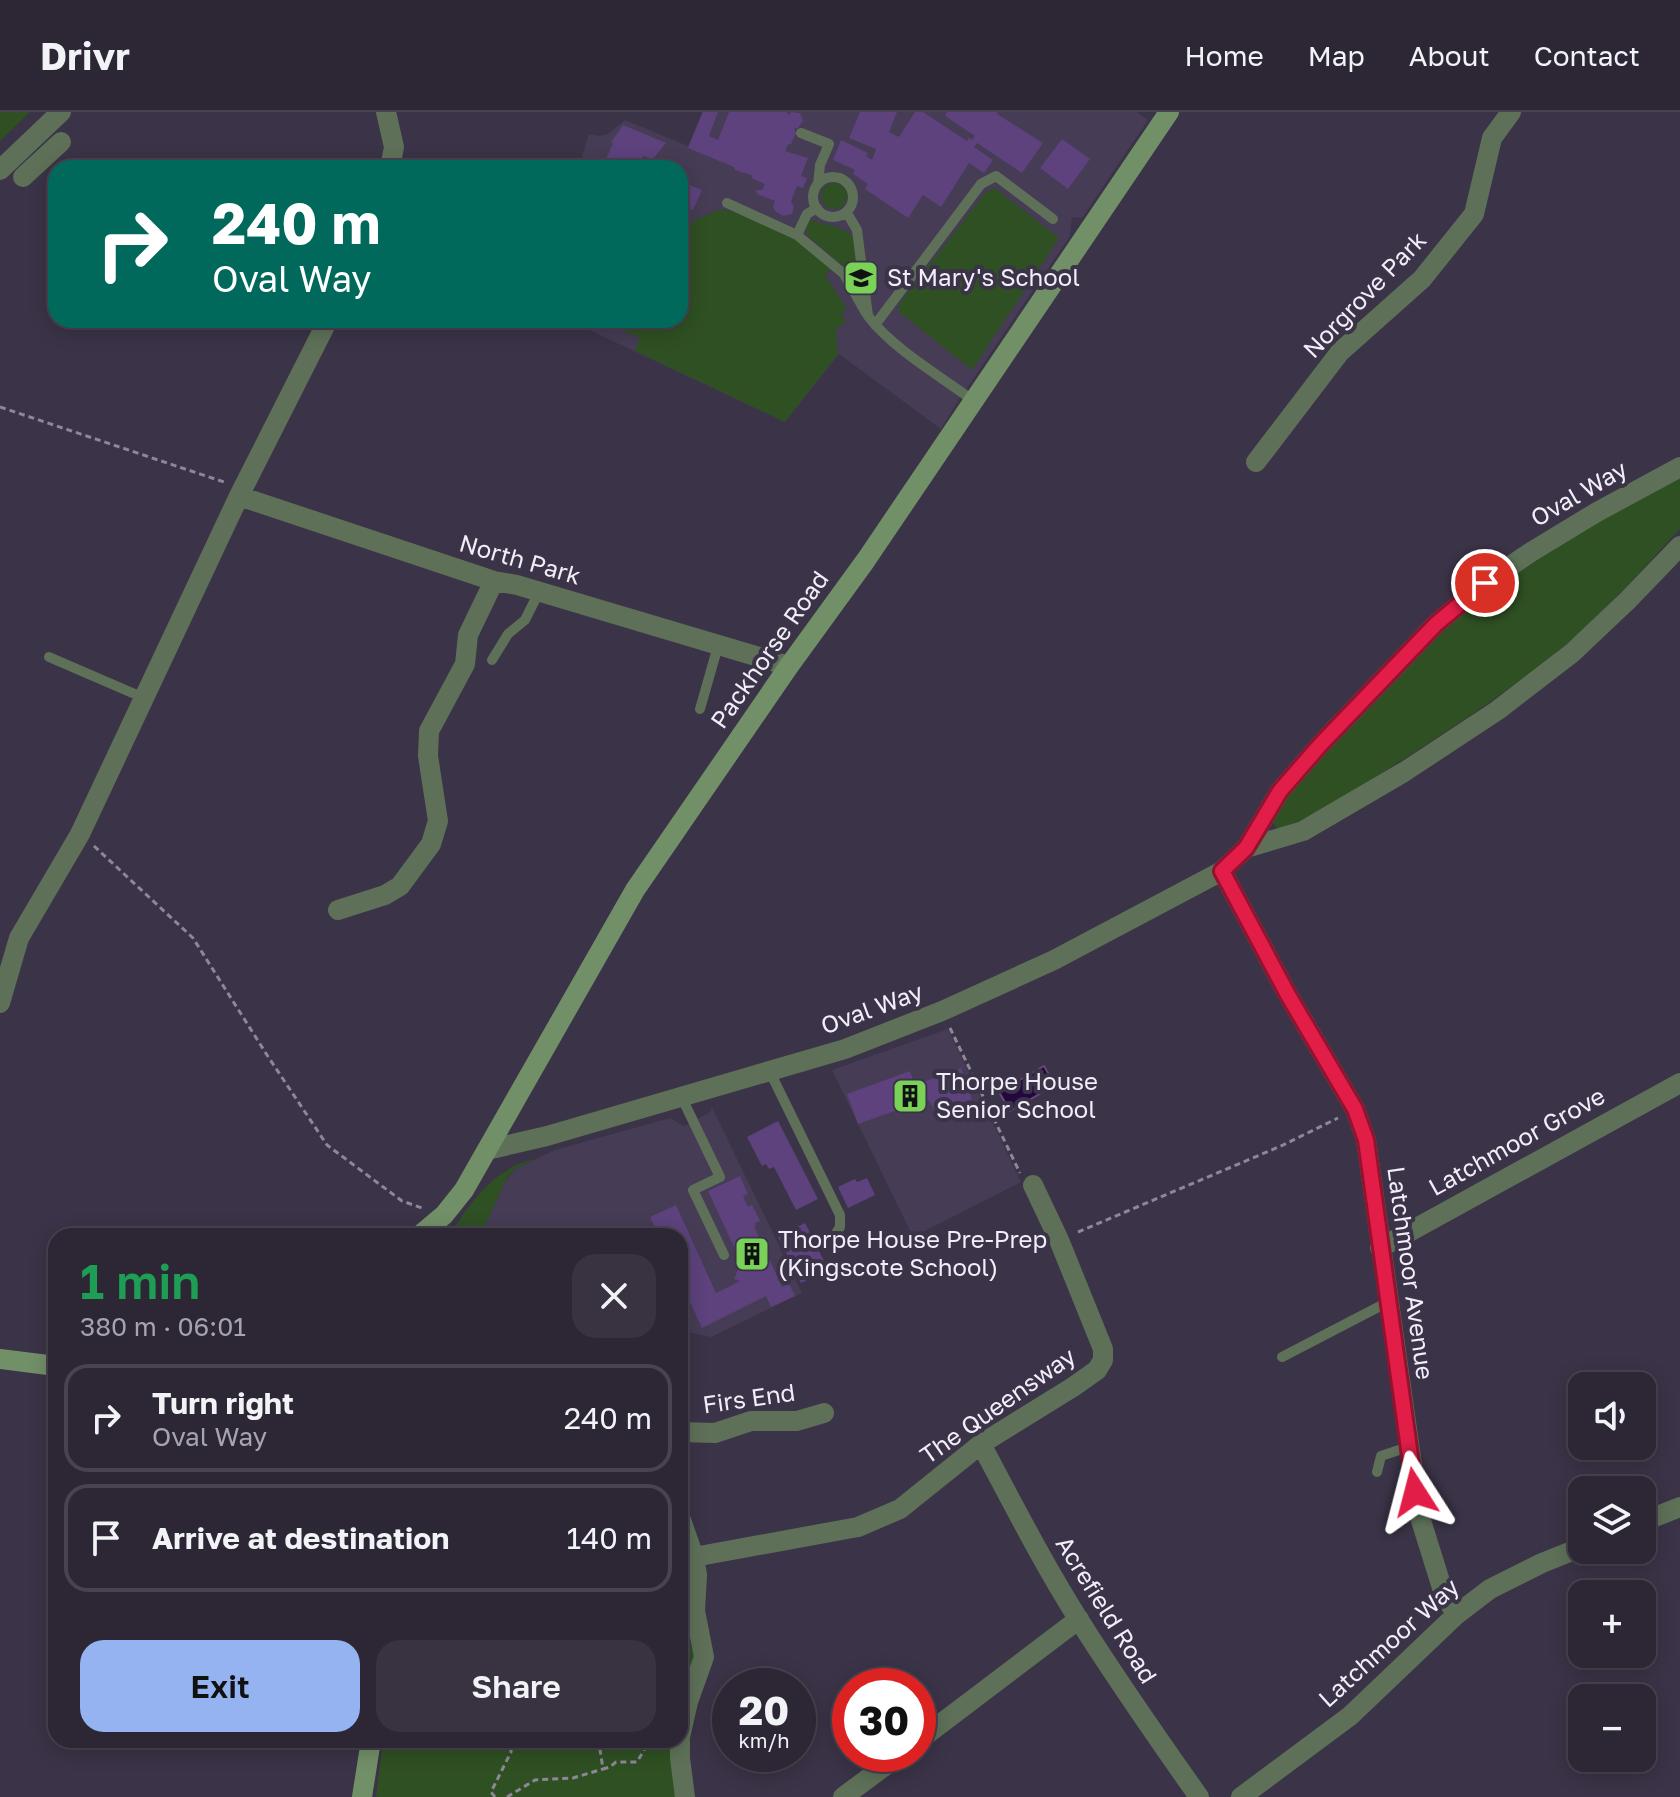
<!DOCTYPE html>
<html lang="en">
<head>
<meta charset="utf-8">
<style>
  body { margin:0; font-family:"Golos Text",sans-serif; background:#383241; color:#f1f3f6; height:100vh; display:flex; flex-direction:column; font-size:30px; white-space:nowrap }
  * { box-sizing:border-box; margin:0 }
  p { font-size:26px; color:#a6a5ad }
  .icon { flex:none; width:44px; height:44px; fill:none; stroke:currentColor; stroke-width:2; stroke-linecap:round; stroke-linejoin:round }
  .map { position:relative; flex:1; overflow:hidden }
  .details { position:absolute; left:48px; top:1116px; width:640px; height:520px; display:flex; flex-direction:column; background:#2c2635; border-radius:24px; box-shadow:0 4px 20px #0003,0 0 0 2px #484350 }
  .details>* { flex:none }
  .guide { position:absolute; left:48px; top:48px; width:640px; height:168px; border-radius:24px; box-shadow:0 4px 20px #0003,0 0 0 2px #484350; background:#00695c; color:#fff; overflow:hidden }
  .fabs { position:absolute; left:1568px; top:1260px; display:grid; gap:16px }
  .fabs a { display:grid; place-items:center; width:88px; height:88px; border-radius:16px; background:#2c2635; box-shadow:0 4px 20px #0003,0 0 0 2px #484350; font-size:40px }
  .speed { position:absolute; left:712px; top:1556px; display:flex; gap:16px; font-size:40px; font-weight:700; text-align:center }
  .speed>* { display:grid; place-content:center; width:104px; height:104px; border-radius:50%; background:#2c2635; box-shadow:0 4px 20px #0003,0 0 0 2px #484350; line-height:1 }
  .speed small { font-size:20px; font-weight:400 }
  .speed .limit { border:12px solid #d22; background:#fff; color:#111 }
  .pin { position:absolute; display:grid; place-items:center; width:68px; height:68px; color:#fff; margin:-34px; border:4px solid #fff; border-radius:50%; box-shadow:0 2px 8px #0007 }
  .me { position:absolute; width:88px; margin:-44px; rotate:351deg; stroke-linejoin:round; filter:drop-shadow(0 0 6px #0008) }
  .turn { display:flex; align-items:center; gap:28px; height:168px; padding:0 32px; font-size:36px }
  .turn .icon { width:104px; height:104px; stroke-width:2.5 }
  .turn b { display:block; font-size:56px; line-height:68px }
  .round { display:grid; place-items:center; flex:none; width:84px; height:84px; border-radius:24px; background:#383241 }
  .overview { display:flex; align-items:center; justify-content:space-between; height:136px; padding:0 32px }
  h1 { font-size:48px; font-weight:600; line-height:60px; color:#1e9e55 }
  .action { display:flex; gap:16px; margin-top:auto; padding:16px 32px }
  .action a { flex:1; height:92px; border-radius:24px; background:#95b2f1; color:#111; font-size:32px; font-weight:600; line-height:92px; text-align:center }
  .action a+a { background:#383241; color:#f1f3f6 }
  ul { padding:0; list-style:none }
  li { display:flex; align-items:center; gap:24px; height:108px; margin:0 16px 12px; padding:0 16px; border:4px solid #484350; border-radius:24px }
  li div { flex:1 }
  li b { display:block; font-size:30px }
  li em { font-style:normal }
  header { display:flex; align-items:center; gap:48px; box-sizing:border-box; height:112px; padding:0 40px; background:#2c2635; border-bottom:2px solid #484350 }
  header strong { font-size:38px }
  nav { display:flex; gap:44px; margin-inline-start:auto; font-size:28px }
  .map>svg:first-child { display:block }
  .built { fill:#463c55 }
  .green { fill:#2f5023 }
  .water { fill:#25073f; stroke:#624c77; stroke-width:2 }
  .building { fill:#5d427d }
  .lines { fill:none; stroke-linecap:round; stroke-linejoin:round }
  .path { stroke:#8d8797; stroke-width:3; stroke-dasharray:6 4; stroke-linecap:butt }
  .lane { stroke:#5e7158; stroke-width:10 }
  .street { stroke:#5e7158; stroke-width:20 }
  .secondary { stroke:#729068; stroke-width:20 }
  .route-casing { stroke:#92132f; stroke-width:20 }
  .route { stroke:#e11d48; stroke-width:14 }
  .labels { text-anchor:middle; stroke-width:8; stroke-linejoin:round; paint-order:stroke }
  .poi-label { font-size:24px; fill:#f2edf9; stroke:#3b3347; text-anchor:start }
  .street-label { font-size:24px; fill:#f2edf9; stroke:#3b3347 }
</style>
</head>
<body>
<header>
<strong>Drivr</strong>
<nav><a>Home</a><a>Map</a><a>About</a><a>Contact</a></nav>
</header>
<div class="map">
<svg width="1680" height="1685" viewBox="0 0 1680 1685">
  <rect width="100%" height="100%" fill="#3b3347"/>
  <path class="built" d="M 702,0 L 1137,0 L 1148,8 L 1082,106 L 1072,105 L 1070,124 L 956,292 L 941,317 L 839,242 L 785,310 L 568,208 L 680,208 L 680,56 L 578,56 L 589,22 L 598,24 L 608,22 L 625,8 L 688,34 Z
    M 948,917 L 1021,1070 L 913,1125 L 832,958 Z
    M 712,995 L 802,1181 L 711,1225 L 687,1220 L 680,1221 L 680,1124 L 480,1124 L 504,1071 L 515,1057 L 555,1038 L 670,1006 L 684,1014 L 693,1010 L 710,1000 Z"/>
  <path class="green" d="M 0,0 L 30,0 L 0,29 Z
    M821 84a13 13 0 1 1 26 0a13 13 0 1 1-26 0Z
    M 995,76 L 1059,126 L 972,258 L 899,200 L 899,192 L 986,80 Z
    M 720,97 C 739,100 791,123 807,136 C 815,142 823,150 831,157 L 825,163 L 847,197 L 841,201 L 846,210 L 836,217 L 838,242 L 785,310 L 635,239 L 640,226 L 598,208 L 680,208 L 680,113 L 686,116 L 688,112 Z
    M 812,108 C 826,114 843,113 853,125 L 858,156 L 852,160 L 847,158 L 808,124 L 806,116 L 809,109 Z
    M 1680,366 L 1680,417 C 1643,456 1607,499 1565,533 C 1511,578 1454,615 1396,652 C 1358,676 1322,702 1279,717 C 1273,714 1272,710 1272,703 C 1356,598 1451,495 1568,426 C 1604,404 1643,386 1680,366 Z
    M 536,1047 L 515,1057 L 507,1066 L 480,1124 L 449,1124 C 470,1091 494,1055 536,1047 Z
    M 680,1423 L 688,1456 L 689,1530 L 701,1556 L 680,1615 Z
    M 383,1628 L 676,1628 L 676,1685 L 376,1685 Z"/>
  <path class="water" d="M 1044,954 L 1055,973 L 1010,999 L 999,980 Z"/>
  <path class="building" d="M 703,0 L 718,0 L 709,24 L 718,28 L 729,0 L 787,0 L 788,3 L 791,0 L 800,1 L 803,9 L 798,16 L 794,17 L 796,21 L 791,32 L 788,32 L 785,39 L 808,46 L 801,64 L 807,66 L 803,76 L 797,74 L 791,89 L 794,95 L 792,102 L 784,104 L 776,100 L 773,95 L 775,89 L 757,82 L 756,78 L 762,78 L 765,72 L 753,67 L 751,63 L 735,58 L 734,55 L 688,36 Z
    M 860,0 L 897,0 L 889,20 L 899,25 L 915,0 L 923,0 L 967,29 L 969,26 L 972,28 L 975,24 L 945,4 L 947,0 L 998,0 L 997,2 L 1043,31 L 1022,61 L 977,31 L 974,35 L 993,48 L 984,61 L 969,51 L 941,95 L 923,83 L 908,106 L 865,77 L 868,72 L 853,62 L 855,58 L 833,48 L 841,28 L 868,41 L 866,44 L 872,48 L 876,37 L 849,26 Z
    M 623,13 L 666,31 L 653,47 L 643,44 L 638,56 L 584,56 L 589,46 L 604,52 L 613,31 L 611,30 Z
    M 1062,27 L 1090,47 L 1068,77 L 1040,56 Z
    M 680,69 L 702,78 L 693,98 L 680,93 Z
    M 961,956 L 972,987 L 936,1001 L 928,987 L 858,1012 L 847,982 L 910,959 L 915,973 Z
    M 778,1009 L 818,1087 L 796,1098 L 774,1055 L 769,1057 L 766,1052 L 762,1054 L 747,1025 Z
    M 740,1064 L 748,1082 L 743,1084 L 748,1095 L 752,1093 L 760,1109 L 755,1111 L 756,1113 L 754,1114 L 782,1175 L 789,1172 L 795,1184 L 771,1195 L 766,1184 L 702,1216 L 680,1168 L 680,1124 L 659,1124 L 650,1105 L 676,1093 L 716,1181 L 740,1169 L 734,1167 L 741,1150 L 708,1079 Z
    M 867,1066 L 875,1083 L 848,1096 L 838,1075 L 855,1067 L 857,1070 Z
    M 805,1111 L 828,1157 L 801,1171 L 778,1125 Z"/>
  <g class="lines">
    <path class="path" d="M 0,295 L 224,370
      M 94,734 L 193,826 L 267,943 L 327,1033 L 402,1089 L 422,1096
      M 950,916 L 1020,1061
      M 1078,1120 L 1281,1034 L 1338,1006
      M 596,1628 L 599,1631 L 603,1657 L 610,1655 L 616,1650 L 637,1650 L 650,1628
      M 495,1685 L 491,1680 L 511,1640 L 511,1628
      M 507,1685 L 535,1668 L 573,1666 L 603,1657"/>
    <path class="lane" d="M 801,21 L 829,32 L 820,53 L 818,72
      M813 85a20 20 0 1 1 40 0a20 20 0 1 1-40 0Z
      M 727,91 L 797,123 L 807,102 L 817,96
      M 847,101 L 857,118 L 868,204 C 893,237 940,264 974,289
      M 797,123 L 844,162 L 866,201
      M 875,213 L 981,72 L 996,64 L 1053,107
      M 49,545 L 144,586
      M 492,548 L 508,522 L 525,508 L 539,480
      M 700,597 L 718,534
      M 770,960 L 840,1103 L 840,1115 L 833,1126
      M 681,984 L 720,1065 L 693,1078 L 724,1143
      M 1282,1245 L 1388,1190
      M 1377,1360 L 1381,1344 L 1408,1335"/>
    <path class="street" d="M 386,0 L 394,35 L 390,56
      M 0,58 L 61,0
      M 23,65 L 61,30
      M 1256,350 L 1340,240 L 1422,167 L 1474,102 L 1492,26 L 1511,0
      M 239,384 L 494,469 L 517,473 L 789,554
      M 1246,736 L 1303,719 L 1404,660 L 1498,598 L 1572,541 L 1627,489 L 1680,434
      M 1222,759 L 1288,883 L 1355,997 L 1366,1028 L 1419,1402 L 1443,1479 L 1456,1503
      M 338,798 L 385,783 L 400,774 L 431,732 L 438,709 L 428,644 L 429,619 L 465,552 L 468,523 L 494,469
      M 0,891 L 19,826 L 80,722 L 239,384 L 328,208
      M 487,1038 L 547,1024 L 845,937 L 942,899 L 1054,848 L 1222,759 L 1246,736 L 1280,679 L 1320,633 L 1436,512 L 1485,471 L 1531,440 L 1597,400 L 1680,355
      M 1380,1136 L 1680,971
      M 680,1320 L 715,1321 L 751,1309 L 797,1309 L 824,1301
      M 981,1332 C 1013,1392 1043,1451 1079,1508 C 1117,1568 1158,1627 1199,1685
      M 680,1405 L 694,1445 L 697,1463 L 695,1499 L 704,1545 L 688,1590 L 680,1625
      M 1642,1410 L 1680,1395
      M 694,1445 L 858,1415 L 900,1397 L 981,1332 L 1073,1275 L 1097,1258 L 1103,1248 L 1103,1237 L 1059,1128 L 1033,1073
      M 680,1628 L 680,1646 L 685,1685
      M 918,1629 L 1079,1507
      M 843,1685 L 901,1642
      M 1241,1685 L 1350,1604 L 1456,1503 L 1490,1477 L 1542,1451 L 1582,1435"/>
    <path class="secondary" d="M 419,1124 L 444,1103 L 464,1078 L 635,778 L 789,554 L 866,448 L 1169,0
      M 0,1247 L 56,1254
      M 362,1685 L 371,1628"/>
  </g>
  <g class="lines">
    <defs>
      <path id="route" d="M 1415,1380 L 1366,1028 L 1355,997 L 1288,883 L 1222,759 L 1246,736 L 1280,679 L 1320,633 L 1436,512 L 1485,471"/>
    </defs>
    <use href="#route" class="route-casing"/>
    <use href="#route" class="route"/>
  </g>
  <defs>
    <symbol id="school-square" viewBox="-11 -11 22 22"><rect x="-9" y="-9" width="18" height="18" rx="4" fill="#79d158" stroke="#3b3347"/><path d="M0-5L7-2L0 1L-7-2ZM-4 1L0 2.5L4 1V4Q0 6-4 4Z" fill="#111"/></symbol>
    <symbol id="building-square" viewBox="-11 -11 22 22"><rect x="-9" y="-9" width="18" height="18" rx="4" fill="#79d158" stroke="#3b3347"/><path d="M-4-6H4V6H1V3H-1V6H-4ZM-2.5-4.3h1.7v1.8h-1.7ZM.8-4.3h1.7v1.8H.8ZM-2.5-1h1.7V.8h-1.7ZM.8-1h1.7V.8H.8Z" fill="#111"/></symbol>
  </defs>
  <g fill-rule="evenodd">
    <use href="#school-square" x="841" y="146" width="40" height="40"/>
    <use href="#building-square" x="890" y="964" width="40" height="40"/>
    <use href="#building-square" x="732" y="1122" width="40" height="40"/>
  </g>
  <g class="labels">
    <g class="poi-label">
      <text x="887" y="174">St Mary's School</text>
      <text x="936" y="978">Thorpe House<tspan x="936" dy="28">Senior School</tspan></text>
      <text x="778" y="1136">Thorpe House Pre-Prep<tspan x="778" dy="28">(Kingscote School)</tspan></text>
    </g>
    <g class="street-label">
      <text transform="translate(1365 183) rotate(-46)" y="8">Norgrove Park</text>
      <text transform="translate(1579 382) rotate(-30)" y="8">Oval Way</text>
      <text transform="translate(520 448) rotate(16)" y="8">North Park</text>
      <text transform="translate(770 538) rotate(-55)" y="8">Packhorse Road</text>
      <text transform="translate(872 897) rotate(-20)" y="8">Oval Way</text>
      <text transform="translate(1517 1030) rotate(-29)" y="8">Latchmoor Grove</text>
      <text transform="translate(1410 1161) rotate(82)" y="8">Latchmoor Avenue</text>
      <text transform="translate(749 1287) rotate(-8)" y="8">Firs End</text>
      <text transform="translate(998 1294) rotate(-35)" y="8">The Queensway</text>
      <text transform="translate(1106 1498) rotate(58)" y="8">Acrefield Road</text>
      <text transform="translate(1389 1531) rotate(-42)" y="8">Latchmoor Way</text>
    </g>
  </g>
</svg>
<div class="fabs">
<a><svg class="icon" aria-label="sound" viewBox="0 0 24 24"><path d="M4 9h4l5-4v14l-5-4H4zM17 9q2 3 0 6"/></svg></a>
<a><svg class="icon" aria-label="layers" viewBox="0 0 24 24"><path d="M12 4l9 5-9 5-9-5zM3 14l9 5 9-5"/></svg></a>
<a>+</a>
<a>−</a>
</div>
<div class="speed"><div>20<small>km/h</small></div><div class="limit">30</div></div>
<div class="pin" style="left:1485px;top:471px;background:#d93025"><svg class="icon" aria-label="arrive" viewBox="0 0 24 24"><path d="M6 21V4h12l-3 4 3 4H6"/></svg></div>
<svg class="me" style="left:1415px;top:1380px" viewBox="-20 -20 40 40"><path d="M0-17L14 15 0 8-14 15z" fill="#e11d48" stroke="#fff" stroke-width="4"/></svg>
<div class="guide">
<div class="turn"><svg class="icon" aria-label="right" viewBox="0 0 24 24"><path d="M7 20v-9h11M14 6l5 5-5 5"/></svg><div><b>240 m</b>Oval Way</div></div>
</div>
<section class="details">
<div class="overview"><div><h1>1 min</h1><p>380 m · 06:01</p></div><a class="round"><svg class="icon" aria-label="close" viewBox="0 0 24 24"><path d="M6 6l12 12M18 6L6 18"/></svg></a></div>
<ul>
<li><svg class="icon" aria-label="right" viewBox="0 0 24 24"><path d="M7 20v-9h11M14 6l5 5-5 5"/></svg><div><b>Turn right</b><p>Oval Way</p></div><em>240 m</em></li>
<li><svg class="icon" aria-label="arrive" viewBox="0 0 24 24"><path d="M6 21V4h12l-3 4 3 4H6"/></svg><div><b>Arrive at destination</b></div><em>140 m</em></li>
</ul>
<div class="action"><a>Exit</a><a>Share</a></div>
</section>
</div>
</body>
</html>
